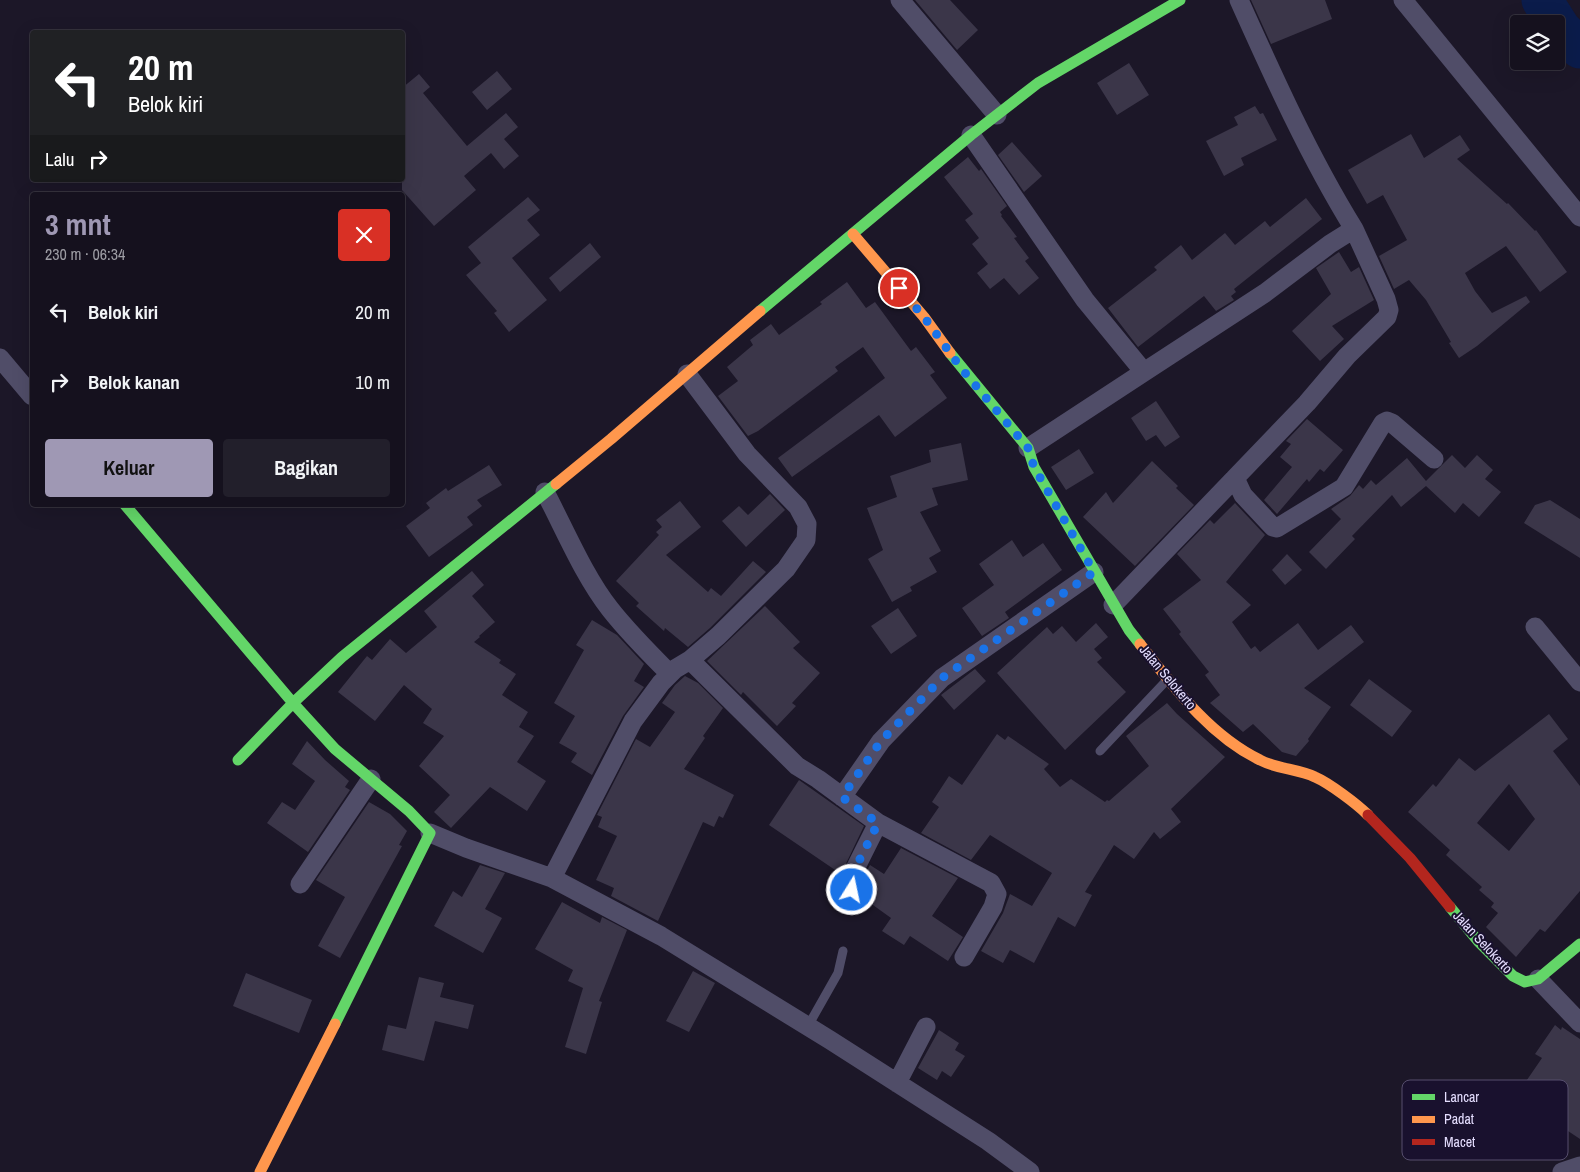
<!DOCTYPE html>
<html lang="id">
<head>
<meta charset="utf-8">
<style>
  body { margin:0; font-family:"Archivo Narrow",sans-serif; background:#221f2b; color:#f1f3f6; height:100vh; display:flex; flex-direction:column; font-size:19px; white-space:nowrap }
  * { box-sizing:border-box; margin:0 }
  p { font-size:16px; color:#9d9da4 }
  .icon { flex:none; width:28px; height:28px; fill:none; stroke:currentColor; stroke-width:2; stroke-linecap:round; stroke-linejoin:round }
  .map { position:relative; flex:1; overflow:hidden }
  .sheet { position:absolute; left:30px; top:192px; width:375px; height:315px; display:flex; flex-direction:column; background:#15111e; border-radius:5px; box-shadow:0 5px 20px #0002,0 0 0 1px #34313c }
  .sheet>* { flex:none }
  .banner { position:absolute; left:30px; top:30px; width:375px; height:152px; border-radius:5px; box-shadow:0 5px 20px #0002,0 0 0 1px #34313c; background:#202124; color:#fff; overflow:hidden }
  .controls { position:absolute; left:1510px; top:15px; display:grid; gap:10px }
  .controls a { display:grid; place-items:center; width:55px; height:55px; border-radius:5px; background:#15111e; box-shadow:0 5px 20px #0002,0 0 0 1px #34313c; font-size:25px }
  .pin { position:absolute; display:grid; place-items:center; width:42px; height:42px; color:#fff; margin:-21px; border:2px solid #fff; border-radius:50%; box-shadow:0 1px 5px #0007 }
  .me { position:absolute; width:55px; margin:-28px; rotate:10deg; stroke-linejoin:round; filter:drop-shadow(0 0 4px #0008) }
  .turn { display:flex; align-items:center; gap:18px; height:105px; padding:0 15px; font-size:22px }
  .turn .icon { width:65px; height:65px; stroke-width:2.5 }
  .turn b { display:block; font-size:35px; line-height:42px }
  .then { display:flex; align-items:center; height:48px; padding:0 15px; background:#0003; gap:10px; font-size:19px }
  .round { display:grid; place-items:center; flex:none; width:52px; height:52px; border-radius:5px; background:#221f2b }
  .headline { display:flex; align-items:center; justify-content:space-between; height:85px; padding:0 15px }
  h1 { font-size:30px; font-weight:700; line-height:38px; color:#9f98b4 }
  .primary-button { display:flex; gap:10px; margin-top:auto; padding:10px 15px }
  .primary-button a { flex:1; height:58px; border-radius:5px; background:#9f98b4; color:#111; font-size:20px; font-weight:700; line-height:58px; text-align:center }
  .primary-button a+a { background:#221f2b; color:#f1f3f6 }
  ul { padding:0; list-style:none }
  li { display:flex; align-items:center; gap:15px; height:70px; padding:0 15px }
  li div { flex:1 }
  li b { display:block; font-size:19px }
  li em { font-style:normal }
  .map>svg:first-child { display:block }
  .lines { fill:none; stroke-linecap:round; stroke-linejoin:round }
  .river { stroke:#0b1c4b; stroke-width:41 }
  .building { fill:#3b3649; fill-rule:evenodd }
  .lane { stroke:#504d68; stroke-width:9 }
  .street { stroke:#504d68; stroke-width:19 }
  .fast { stroke:#63d668; stroke-width:11 }
  .slow { stroke:#ff974d; stroke-width:11 }
  .jam { stroke:#b3261e; stroke-width:11 }
  .route { stroke:#1a73e8; stroke-width:9; stroke-dasharray:0 16.2 }
  .labels { text-anchor:middle; stroke-width:4; stroke-linejoin:round; paint-order:stroke }
  .street-label { font-size:14px; fill:#e5deff; stroke:#19112e }
  .key { fill:#19112e; stroke:#564e6d; stroke-width:1 }
  .key-label { font-size:14px; fill:#e5deff }
</style>
</head>
<body>
<div class="map">
<svg width="1580" height="1172" viewBox="0 0 1580 1172">
  <rect width="100%" height="100%" fill="#1c1728"/>
  <g class="lines">
    <path class="river" d="M 1542,0 L 1561,30 L 1580,48"/>
  </g>
  <path class="building" d="M 915,0 L 950,0 L 978,30 L 957,50 Z
    M 1251,0 L 1325,0 L 1332,19 L 1271,44 Z
    M 1129,63 L 1149,95 L 1117,115 L 1097,83 Z
    M 497,71 L 512,89 L 487,110 L 472,92 Z
    M 419,74 L 430,87 L 423,93 L 467,146 L 506,113 L 518,127 L 504,139 L 519,156 L 504,169 L 491,153 L 464,176 L 476,190 L 434,226 L 402,190 L 402,88 Z
    M 1255,106 L 1260,114 L 1263,113 L 1277,140 L 1241,158 L 1244,165 L 1224,176 L 1206,141 L 1238,125 L 1234,117 Z
    M 1411,134 L 1424,158 L 1460,135 L 1470,150 L 1457,159 L 1507,204 L 1508,203 L 1535,231 L 1536,230 L 1567,272 L 1540,292 L 1506,246 L 1465,273 L 1475,291 L 1492,313 L 1526,296 L 1530,302 L 1477,346 L 1459,358 L 1449,343 L 1451,342 L 1426,300 L 1409,280 L 1394,289 L 1379,256 L 1407,240 L 1383,195 L 1367,204 L 1348,170 Z
    M 1012,142 L 1042,176 L 1024,192 L 998,155 Z
    M 968,157 L 979,171 L 981,169 L 1007,206 L 1000,212 L 1002,215 L 1001,216 L 1017,237 L 1014,238 L 1029,258 L 1025,261 L 1039,278 L 1019,295 L 1004,278 L 990,289 L 977,273 L 988,264 L 972,244 L 979,238 L 965,220 L 973,214 L 944,177 Z
    M 528,197 L 540,210 L 527,220 L 540,235 L 512,258 L 547,300 L 509,332 L 494,313 L 497,311 L 466,275 L 481,263 L 468,247 Z
    M 1306,198 L 1322,219 L 1234,289 L 1236,292 L 1231,296 L 1234,300 L 1216,311 L 1204,296 L 1138,347 L 1108,308 L 1157,270 L 1154,267 L 1181,245 L 1192,260 L 1225,233 L 1235,245 L 1265,221 L 1270,227 Z
    M 590,243 L 601,257 L 560,292 L 549,278 Z
    M 1339,252 L 1351,272 L 1359,267 L 1374,300 L 1332,326 L 1344,339 L 1320,361 L 1292,331 L 1331,294 L 1316,268 Z
    M 847,282 L 866,308 L 875,302 L 911,351 L 916,347 L 935,372 L 930,375 L 947,398 L 895,437 L 879,415 L 792,477 L 778,458 L 885,378 L 863,347 L 835,367 L 838,371 L 758,431 L 748,436 L 718,396 L 738,381 L 727,367 L 753,345 L 750,340 L 771,324 L 779,335 L 822,304 L 820,302 Z
    M 1156,401 L 1180,437 L 1165,447 L 1156,435 L 1146,441 L 1131,418 Z
    M 1307,419 L 1343,450 L 1324,472 L 1320,469 L 1309,482 L 1307,479 L 1277,514 L 1264,500 L 1292,467 L 1280,457 L 1291,444 L 1286,441 Z
    M 961,443 L 968,480 L 932,488 L 938,505 L 920,512 L 941,551 L 929,558 L 937,572 L 910,587 L 912,591 L 892,602 L 868,559 L 883,550 L 867,508 L 897,497 L 890,476 L 931,462 L 929,450 Z
    M 1079,449 L 1094,473 L 1066,490 L 1051,467 Z
    M 1452,455 L 1465,468 L 1477,455 L 1493,470 L 1485,479 L 1501,492 L 1479,517 L 1463,503 L 1455,513 L 1426,486 L 1401,507 L 1392,495 L 1352,536 L 1355,539 L 1326,569 L 1309,552 L 1341,519 L 1331,509 L 1350,496 L 1359,485 L 1363,489 L 1371,480 L 1376,485 L 1407,458 L 1426,481 Z
    M 1152,461 L 1178,486 L 1176,488 L 1194,505 L 1135,566 L 1083,517 L 1106,492 L 1113,503 Z
    M 489,465 L 502,485 L 477,500 L 482,506 L 467,517 L 473,525 L 429,557 L 406,526 L 430,508 L 426,503 L 446,488 L 448,491 Z
    M 770,494 L 785,510 L 746,547 L 722,521 L 739,506 L 748,515 Z
    M 1550,500 L 1580,519 L 1580,558 L 1524,523 L 1535,505 Z
    M 680,501 L 701,527 L 666,555 L 708,592 L 711,588 L 721,596 L 753,561 L 766,572 L 710,628 L 688,647 L 665,628 L 664,631 L 636,606 L 639,603 L 616,581 L 659,535 L 656,532 L 662,527 L 656,520 Z
    M 1235,503 L 1265,535 L 1226,582 L 1251,605 L 1232,622 L 1251,649 L 1255,646 L 1260,652 L 1298,623 L 1318,650 L 1351,625 L 1364,642 L 1304,688 L 1331,707 L 1308,739 L 1309,741 L 1296,756 L 1282,752 L 1253,724 L 1243,732 L 1210,703 L 1220,695 L 1205,675 L 1209,672 L 1179,634 L 1181,632 L 1163,609 L 1201,580 L 1177,554 L 1210,520 L 1214,524 Z
    M 1012,540 L 1023,557 L 1043,543 L 1062,570 L 1005,612 L 1009,618 L 982,636 L 962,608 L 994,585 L 979,564 Z
    M 1287,554 L 1302,570 L 1285,585 L 1272,570 Z
    M 472,571 L 484,585 L 472,596 L 495,622 L 479,636 L 480,637 L 474,642 L 501,660 L 499,663 L 516,674 L 502,695 L 528,712 L 519,727 L 534,736 L 517,762 L 546,781 L 527,811 L 490,787 L 451,828 L 434,812 L 450,795 L 419,766 L 444,736 L 423,723 L 432,709 L 404,685 L 375,721 L 338,692 L 367,656 L 372,660 L 390,639 L 406,653 L 437,627 L 424,611 Z
    M 765,606 L 800,642 L 793,648 L 820,673 L 792,703 L 796,706 L 777,726 L 743,692 L 741,695 L 707,661 Z
    M 898,608 L 917,636 L 891,654 L 871,626 Z
    M 592,620 L 617,635 L 644,664 L 634,681 L 644,687 L 623,716 L 592,775 L 571,762 L 577,753 L 559,743 L 575,716 L 554,703 L 584,650 L 576,645 Z
    M 1096,623 L 1108,637 L 1094,649 L 1102,658 L 1097,662 L 1126,692 L 1065,750 L 997,673 L 1047,627 L 1053,634 L 1062,626 L 1076,642 Z
    M 975,669 L 986,681 L 954,710 L 941,695 Z
    M 685,676 L 698,683 L 723,708 L 703,736 L 705,738 L 684,769 L 734,795 L 723,818 L 719,816 L 714,827 L 703,822 L 658,921 L 611,896 L 614,888 L 596,880 L 617,836 L 598,827 L 602,817 L 597,815 L 636,739 L 650,747 L 675,712 L 662,703 L 675,685 Z
    M 1369,679 L 1412,711 L 1392,737 L 1350,705 Z
    M 1167,703 L 1177,714 L 1225,757 L 1171,809 L 1181,822 L 1160,839 L 1154,832 L 1134,859 L 1114,845 L 1085,892 L 1092,895 L 1075,927 L 1058,917 L 1034,963 L 1010,950 L 1003,963 L 981,951 L 1003,913 L 1010,894 L 1032,906 L 1052,873 L 990,835 L 971,860 L 921,833 L 939,807 L 932,802 L 949,776 L 962,785 L 997,734 L 1005,740 L 1008,736 L 1049,764 L 1044,769 L 1060,787 L 1071,779 L 1105,802 L 1107,800 L 1109,801 L 1149,766 L 1126,736 Z
    M 1549,714 L 1568,739 L 1553,751 L 1580,786 L 1580,891 L 1545,932 L 1540,929 L 1516,957 L 1486,927 L 1498,913 L 1491,907 L 1494,903 L 1479,890 L 1482,887 L 1446,855 L 1450,850 L 1408,812 L 1433,784 L 1436,787 L 1459,758 L 1475,771 ZM 1509,784 L 1535,819 L 1509,851 L 1477,823 Z
    M 307,741 L 325,760 L 349,781 L 345,787 L 350,790 L 308,852 L 267,823 L 282,802 L 295,810 L 315,781 L 292,764 Z
    M 799,780 L 864,826 L 841,874 L 769,825 Z
    M 369,802 L 390,814 L 407,831 L 399,845 L 402,846 L 340,958 L 318,946 L 345,897 L 316,880 Z
    M 901,848 L 958,878 L 932,916 L 963,937 L 948,961 L 910,936 L 904,945 L 882,931 L 891,918 L 866,900 L 872,891 L 864,886 L 865,874 L 870,865 L 884,874 Z
    M 480,865 L 505,873 L 485,909 L 502,918 L 483,953 L 434,926 L 453,891 L 462,897 Z
    M 562,902 L 600,923 L 602,917 L 627,930 L 599,1001 L 602,1002 L 586,1054 L 565,1047 L 583,988 L 568,981 L 573,970 L 535,949 Z
    M 693,971 L 715,983 L 689,1032 L 666,1021 Z
    M 246,973 L 312,1000 L 299,1033 L 233,1006 Z
    M 419,977 L 444,983 L 440,997 L 474,1005 L 468,1029 L 435,1021 L 424,1061 L 382,1050 L 388,1025 L 406,1029 Z
    M 1555,1025 L 1561,1030 L 1562,1027 L 1580,1039 L 1580,1139 L 1550,1119 L 1552,1115 L 1518,1093 L 1542,1058 L 1535,1054 Z
    M 939,1030 L 959,1043 L 955,1050 L 965,1056 L 951,1077 L 942,1071 L 937,1080 L 918,1068 Z"/>
  <g class="lines">
    <path class="lane" d="M 1100,751 L 1166,681
      M 808,1026 L 838,973 L 843,951"/>
    <path class="street" d="M 900,0 L 997,115
      M 1403,0 L 1580,217
      M 971,135 L 1085,300 L 1144,372 L 1265,293 L 1330,244 L 1354,229 C 1309,156 1274,78 1239,0
      M 0,358 L 32,396
      M 1028,448 L 1144,372
      M 1235,478 L 1243,495 L 1273,527 L 1277,528 L 1344,487 L 1383,423 L 1387,421 L 1392,423 L 1434,459
      M 545,492 C 565,530 584,576 610,609 C 628,632 649,653 670,674
      M 1113,605 L 1307,403 L 1347,356 L 1387,317 L 1389,310 L 1386,299 L 1354,229
      M 1535,627 L 1580,682
      M 690,660 L 797,766 L 818,779 L 878,823 L 991,883 L 997,894 L 993,907 L 964,957
      M 842,797 L 881,741 L 942,678 L 1094,572
      M 430,833 L 466,848 L 552,878 L 661,936 L 830,1040 L 988,1141 L 1030,1172
      M 552,878 L 633,721 L 661,683 L 675,669 L 690,660 L 718,636 L 786,569 L 806,540 L 807,524 L 798,507 L 747,454 L 687,374
      M 300,884 L 371,779
      M 852,890 L 854,871 L 878,823
      M 1538,979 L 1580,1023
      M 897,1083 L 926,1027
      M 1562,1172 L 1580,1166"/>
    <path class="fast" d="M 760,311 L 971,135 L 1038,83 L 1180,0
      M 950,353 L 1028,448 L 1034,467 L 1129,630 L 1140,644
      M 125,505 L 293,703 L 335,749 L 409,811 L 430,833 L 335,1024
      M 238,760 L 293,703 L 342,657 L 556,484
      M 1450,907 L 1478,941 L 1513,976 L 1525,982 L 1538,979 L 1580,944"/>
    <path class="slow" d="M 853,234 L 924,317 L 950,353
      M 556,484 L 611,439 L 760,311
      M 1140,644 C 1174,687 1209,735 1260,760 C 1277,769 1298,769 1315,777 C 1329,783 1357,804 1368,815
      M 260,1172 L 335,1024"/>
    <path class="jam" d="M 1368,815 L 1410,858 L 1450,907"/>
  </g>
  <g class="lines">
    <path class="route" d="M 852,890 L 854,871 L 878,823 L 842,797 L 881,741 L 942,678 L 1094,572 L 1034,467 L 1028,448 L 961,368 L 924,317 L 899,288"/>
  </g>
  <g class="labels">
    <g class="street-label">
      <text transform="translate(1168 677) rotate(50)" y="5">Jalan Selokerto</text>
      <text transform="translate(1483 942) rotate(47)" y="5">Jalan Selokerto</text>
    </g>
  </g>
  <rect x="1402" y="1080" width="166" height="80" rx="8" class="key"/>
  <rect x="1412" y="1094" width="23" height="6" fill="#63d668"/>
  <rect x="1412" y="1116" width="23" height="7" fill="#ff974d"/>
  <rect x="1412" y="1139" width="23" height="6" fill="#b3261e"/>
  <g class="key-label">
    <text x="1444" y="1102">Lancar</text>
    <text x="1444" y="1124">Padat</text>
    <text x="1444" y="1147">Macet</text>
  </g>
</svg>
<div class="controls">
<a><svg class="icon" aria-label="layers" viewBox="0 0 24 24"><path d="M12 4l9 5-9 5-9-5zM3 14l9 5 9-5"/></svg></a>
</div>
<div class="pin" style="left:899px;top:288px;background:#d93025"><svg class="icon" aria-label="arrive" viewBox="0 0 24 24"><path d="M6 21V4h12l-3 4 3 4H6"/></svg></div>
<svg class="me" style="left:852px;top:890px" viewBox="-20 -20 40 40"><circle r="17" fill="#1a73e8" stroke="#fff" stroke-width="3"/><path d="M0-11L8 9 0 5-8 9z" fill="#fff"/></svg>
<div class="banner">
<div class="turn"><svg class="icon" aria-label="left" viewBox="0 0 24 24"><path d="M17 20v-9H6M10 6l-5 5 5 5"/></svg><div><b>20 m</b>Belok kiri</div></div>
<div class="then">Lalu<svg class="icon" aria-label="right" viewBox="0 0 24 24"><path d="M7 20v-9h11M14 6l5 5-5 5"/></svg></div>
</div>
<section class="sheet">
<div class="headline"><div><h1>3 mnt</h1><p>230 m · 06:34</p></div><a class="round" style="background:#d93025;color:#fff"><svg class="icon" aria-label="close" viewBox="0 0 24 24"><path d="M6 6l12 12M18 6L6 18"/></svg></a></div>
<ul>
<li><svg class="icon" aria-label="left" viewBox="0 0 24 24"><path d="M17 20v-9H6M10 6l-5 5 5 5"/></svg><div><b>Belok kiri</b></div><em>20 m</em></li>
<li><svg class="icon" aria-label="right" viewBox="0 0 24 24"><path d="M7 20v-9h11M14 6l5 5-5 5"/></svg><div><b>Belok kanan</b></div><em>10 m</em></li>
</ul>
<div class="primary-button"><a>Keluar</a><a>Bagikan</a></div>
</section>
</div>
</body>
</html>
